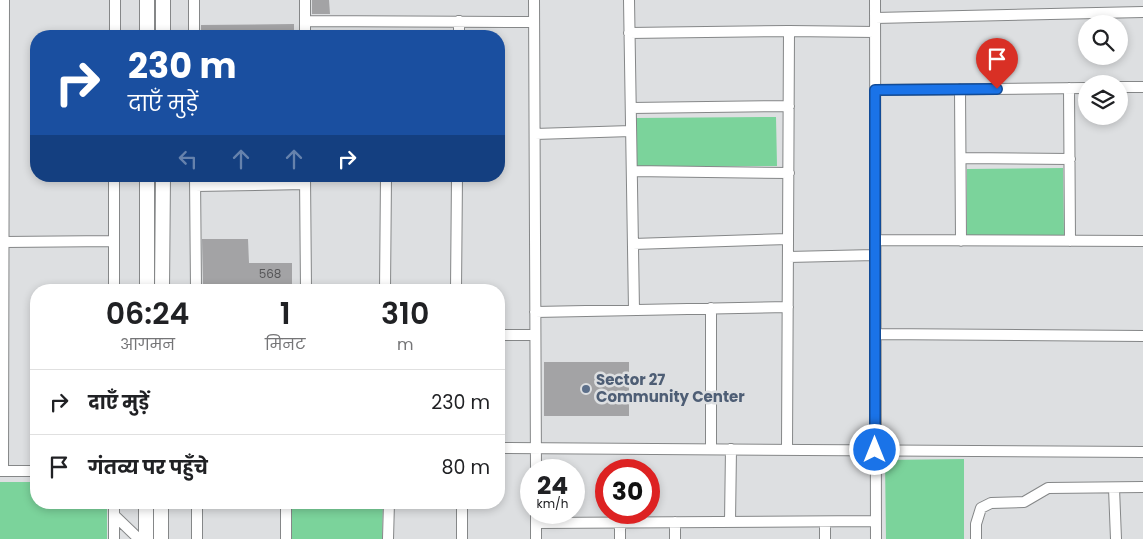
<!DOCTYPE html>
<html lang="hi">
<head>
<meta charset="utf-8">
<style>
  body { margin:0; font-family:Poppins,"Noto Sans Devanagari",sans-serif; background:#f6f6f6; color:#202124; height:100vh; display:flex; flex-direction:column; font-size:19px; white-space:nowrap }
  * { box-sizing:border-box; margin:0 }
  p { font-size:16px; color:#757577 }
  .icon { flex:none; width:28px; height:28px; fill:none; stroke:currentColor; stroke-width:2; stroke-linecap:round; stroke-linejoin:round }
  .map { position:relative; flex:1; overflow:hidden }
  .panel { position:absolute; left:30px; top:284px; width:475px; height:225px; display:flex; flex-direction:column; background:#fff; border-radius:20px; box-shadow:0 2px 8px #0003 }
  .panel>* { flex:none }
  .banner { position:absolute; left:30px; top:30px; width:475px; height:152px; border-radius:20px; box-shadow:0 2px 8px #0003; background:#1a4fa0; color:#fff; overflow:hidden }
  .buttons { position:absolute; left:1078px; top:15px; display:grid; gap:10px }
  .buttons a { display:grid; place-items:center; width:50px; height:50px; border-radius:50%; background:#fff; box-shadow:0 2px 8px #0003; font-size:25px }
  .speed { position:absolute; left:520px; top:459px; display:flex; gap:10px; font-size:25px; font-weight:700; text-align:center }
  .speed>* { display:grid; place-content:center; width:65px; height:65px; border-radius:50%; background:#fff; box-shadow:0 2px 8px #0003; line-height:1 }
  .speed small { font-size:12px; font-weight:400 }
  .speed .limit { border:8px solid #d22; background:#fff; color:#111 }
  .pin { position:absolute; display:grid; place-items:center; width:42px; height:42px; color:#fff; margin:-51px -21px; border-radius:50% 50% 50% 0; rotate:-45deg; box-shadow:0 0 5px #0007 }
  .pin .icon { rotate:45deg }
  .me { position:absolute; width:55px; margin:-28px; rotate:0deg; stroke-linejoin:round; filter:drop-shadow(0 0 4px #0008) }
  .turn { display:flex; align-items:center; gap:18px; height:105px; padding:0 15px; font-size:22px }
  .turn .icon { width:65px; height:65px; stroke-width:2.5 }
  .turn b { display:block; font-size:35px; line-height:42px }
  .lanes { display:flex; align-items:center; height:48px; padding:0 15px; background:#0003; justify-content:center; gap:25px; direction:ltr }
  .lanes .off { opacity:.35 }
  .eta { display:flex; justify-content:space-evenly; align-items:center; height:85px; text-align:center }
  .eta b { font-size:30px; font-weight:600; line-height:35px }
  ul { padding:0; list-style:none }
  li { display:flex; align-items:center; gap:15px; height:65px; padding:0 15px; border-top:1px solid #e0e0e0 }
  li div { flex:1 }
  li b { display:block; font-size:19px }
  li em { font-style:normal }
  .map>svg:first-child { display:block }
  .green { fill:#7bd39b }
  .building { fill:#a3a3a5 }
  .lines { fill:none; stroke-linecap:round; stroke-linejoin:round }
  .street-casing { stroke:#858788; stroke-width:12 }
  .secondary-casing { stroke:#858788; stroke-width:16 }
  .street { stroke:#fff; stroke-width:10 }
  .secondary { stroke:#fff; stroke-width:14 }
  .route-casing { stroke:#114b97; stroke-width:12 }
  .route { stroke:#1a73e8; stroke-width:9 }
  .service-dot { fill:#5c6f8a; stroke:#dddfe1; stroke-width:2 }
  .labels { text-anchor:middle; stroke-width:5; stroke-linejoin:round; paint-order:stroke }
  .number-label { font-size:12px; fill:#565658 }
  .service-label { font-size:15px; font-weight:bold; fill:#4e5e75; stroke:#dddfe1; text-anchor:start }
</style>
</head>
<body>
<div class="map">
<svg width="1143" height="539" viewBox="0 0 1143 539">
  <rect width="100%" height="100%" fill="#dddfe1"/>
  <path class="green" d="M 309,32 L 401,32 L 401,36 L 309,36 Z
    M 776,117 L 777,166 L 635,167 L 635,118 Z
    M 1063,168 L 1064,237 L 967,238 L 967,169 Z
    M 964,459 L 964,539 L 886,539 L 885,460 Z
    M 0,482 L 36,482 L 36,502 L 107,503 L 107,539 L 0,539 Z
    M 292,503 L 383,503 L 382,539 L 292,539 Z"/>
  <path class="building" d="M 312,0 L 329,0 L 330,14 L 312,14 Z
    M 294,24 L 294,36 L 201,36 L 201,25 Z
    M 202,239 L 248,239 L 249,263 L 292,263 L 292,285 L 203,285 Z
    M 544,362 L 629,362 L 629,416 L 544,416 Z"/>
  <g class="lines">
    <defs>
      <path id="street" d="M 194,0 L 194,36
        M 305,0 L 305,36
        M 534,0 L 536,470
        M 629,0 L 634,310
        M 875,0 L 876,539
        M 875,18 L 1143,12
        M 305,21 L 534,22
        M 629,33 L 789,31
        M 115,36 L 115,0
        M 459,36 L 459,21
        M 1119,87 L 1143,87
        M 1069,88 L 1070,241
        M 960,89 L 961,241
        M 875,90 L 1086,88
        M 631,108 L 789,106
        M 535,134 L 631,131
        M 961,158 L 1070,159
        M 632,171 L 789,173
        M 195,176 L 196,290
        M 305,176 L 306,290
        M 195,186 L 305,184
        M 875,240 L 1143,241
        M 4,242 L 114,241
        M 633,244 L 788,239
        M 788,257 L 875,255
        M 114,290 L 114,176
        M 385,290 L 386,176
        M 456,290 L 457,176
        M 711,308 L 711,449
        M 535,312 L 788,307
        M 875,334 L 1143,336
        M 499,335 L 535,335
        M 499,448 L 1143,452
        M 787,449 L 789,31 L 875,32
        M 0,471 L 36,471
        M 3,471 L 4,0
        M 1114,488 L 1116,539
        M 286,502 L 286,539
        M 536,512 L 536,539
        M 114,515 L 139,539
        M 730,522 L 731,449
        M 825,522 L 825,539
        M 536,523 L 876,521
        M 114,539 L 114,502
        M 197,539 L 197,502
        M 388,539 L 389,502
        M 462,539 L 462,502
        M 620,539 L 620,523
        M 675,539 L 675,522
        M 976,539 L 976,524 L 981,508 L 991,503 L 1024,502 L 1048,488 L 1143,487"/>
      <path id="secondary" d="M 147,36 L 147,0
        M 163,36 L 163,0
        M 147,290 L 147,176
        M 162,290 L 163,176
        M 146,539 L 146,502
        M 161,539 L 161,502"/>
    </defs>
    <use href="#street" class="street-casing"/>
    <use href="#secondary" class="secondary-casing"/>
    <use href="#street" class="street"/>
    <use href="#secondary" class="secondary"/>
  </g>
  <g class="lines">
    <defs>
      <path id="route" d="M 875,450 L 875,90 L 997,89"/>
    </defs>
    <use href="#route" class="route-casing"/>
    <use href="#route" class="route"/>
  </g>
  <circle class="service-dot" cx="586" cy="389" r="5"/>
  <g class="labels">
    <g class="number-label">
      <text x="270" y="278">568</text>
    </g>
    <g class="service-label">
      <text x="596" y="385">Sector 27<tspan x="596" dy="17">Community Center</tspan></text>
    </g>
  </g>
</svg>
<div class="buttons">
<a><svg class="icon" aria-label="search" viewBox="0 0 24 24"><circle cx="10" cy="10" r="6"/><path d="M15 15l6 6"/></svg></a>
<a><svg class="icon" aria-label="layers" viewBox="0 0 24 24"><path d="M12 4l9 5-9 5-9-5zM3 14l9 5 9-5"/></svg></a>
</div>
<div class="speed"><div>24<small>km/h</small></div><div class="limit">30</div></div>
<div class="pin" style="left:997px;top:89px;background:#d93025"><svg class="icon" aria-label="arrive" viewBox="0 0 24 24"><path d="M6 21V4h12l-3 4 3 4H6"/></svg></div>
<svg class="me" style="left:875px;top:450px" viewBox="-20 -20 40 40"><circle r="17" fill="#1a73e8" stroke="#fff" stroke-width="3"/><path d="M0-11L8 9 0 5-8 9z" fill="#fff"/></svg>
<div class="banner">
<div class="turn"><svg class="icon" aria-label="right" viewBox="0 0 24 24"><path d="M7 20v-9h11M14 6l5 5-5 5"/></svg><div><b>230 m</b>दाएँ मुड़ें</div></div>
<div class="lanes"><svg class="icon off" aria-label="left" viewBox="0 0 24 24"><path d="M17 20v-9H6M10 6l-5 5 5 5"/></svg><svg class="icon off" aria-label="ahead" viewBox="0 0 24 24"><path d="M12 20V5M6 11l6-6 6 6"/></svg><svg class="icon off" aria-label="ahead" viewBox="0 0 24 24"><path d="M12 20V5M6 11l6-6 6 6"/></svg><svg class="icon" aria-label="right" viewBox="0 0 24 24"><path d="M7 20v-9h11M14 6l5 5-5 5"/></svg></div>
</div>
<section class="panel">
<div class="eta">
<div><b>06:24</b><p>आगमन</p></div>
<div><b>1</b><p>मिनट</p></div>
<div><b>310</b><p>m</p></div>
</div>
<ul>
<li><svg class="icon" aria-label="right" viewBox="0 0 24 24"><path d="M7 20v-9h11M14 6l5 5-5 5"/></svg><div><b>दाएँ मुड़ें</b></div><em>230 m</em></li>
<li><svg class="icon" aria-label="arrive" viewBox="0 0 24 24"><path d="M6 21V4h12l-3 4 3 4H6"/></svg><div><b>गंतव्य पर पहुँचे</b></div><em>80 m</em></li>
</ul>
</section>
</div>
</body>
</html>
